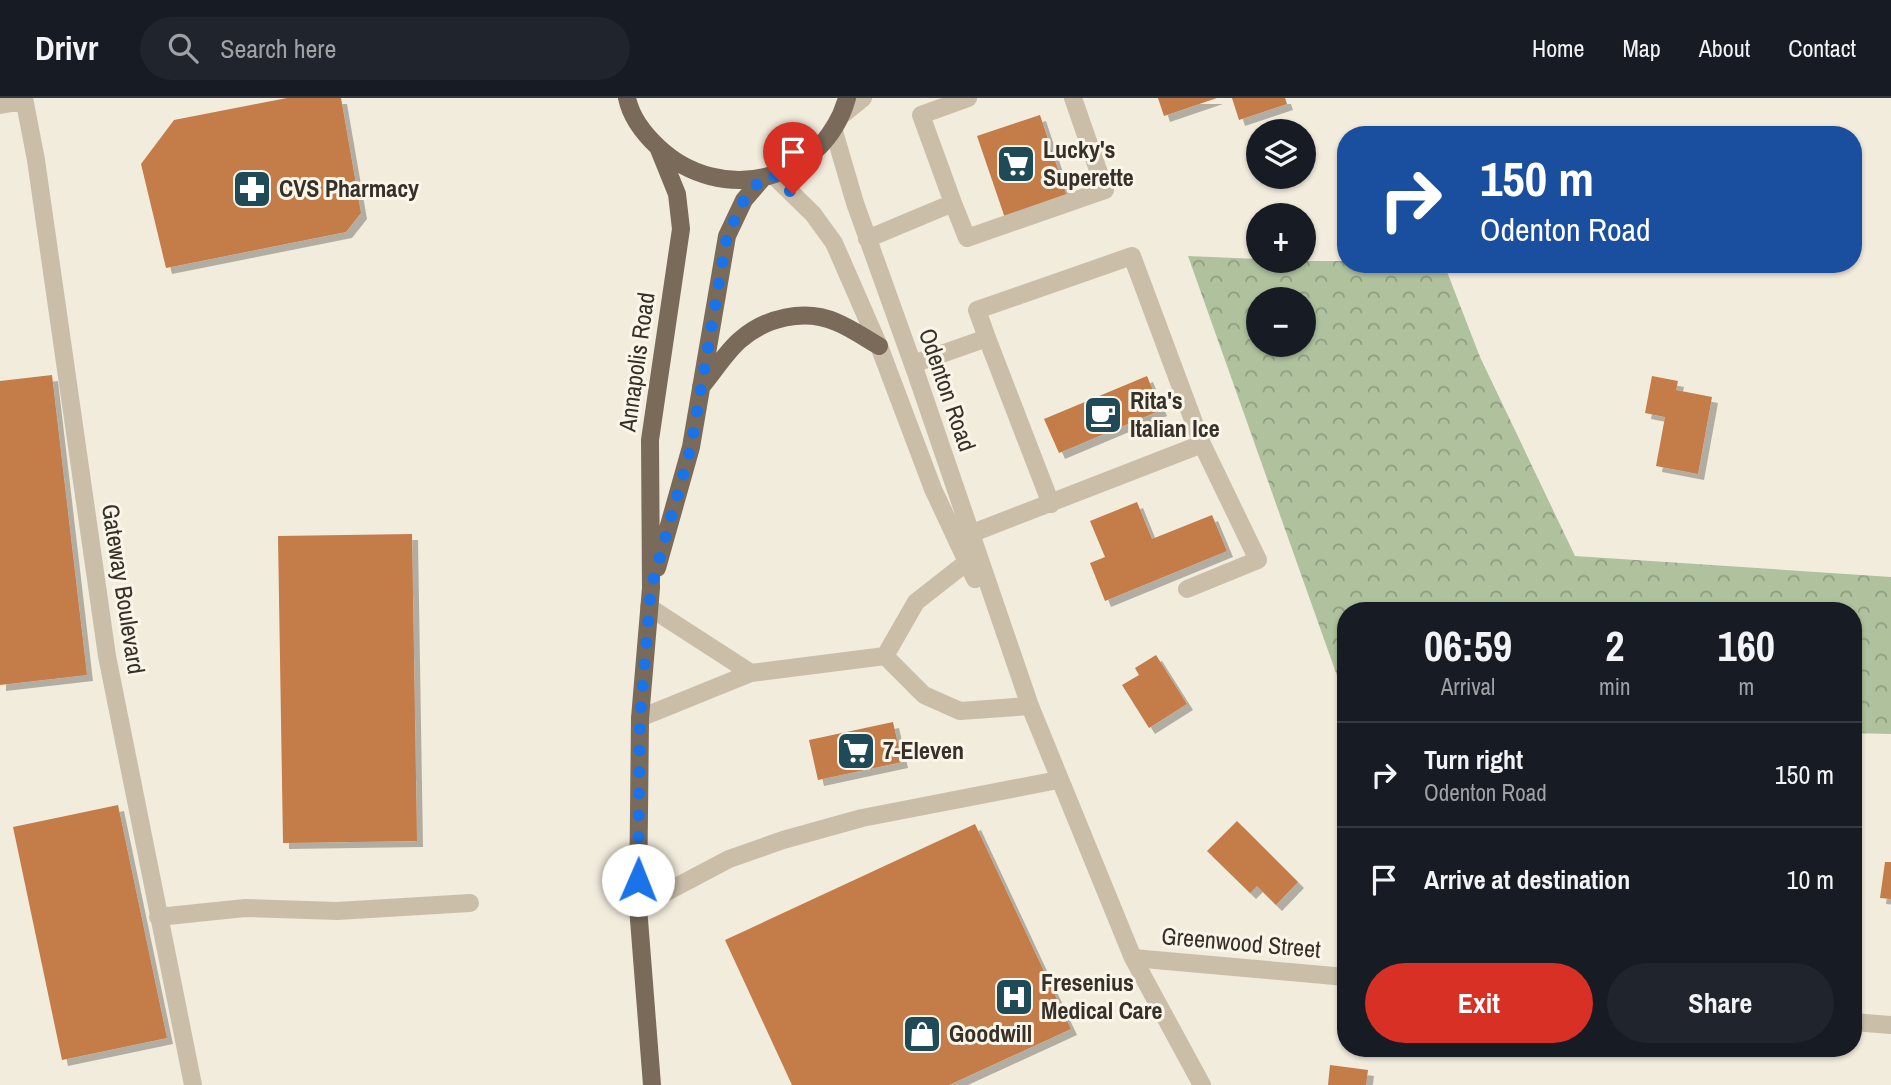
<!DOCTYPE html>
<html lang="en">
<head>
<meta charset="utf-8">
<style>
  body { margin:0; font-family:"Archivo Narrow",sans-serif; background:#20242c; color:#f1f3f6; height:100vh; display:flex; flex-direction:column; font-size:26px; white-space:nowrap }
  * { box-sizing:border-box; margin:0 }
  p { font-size:23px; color:#9ea1a6 }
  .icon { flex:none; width:38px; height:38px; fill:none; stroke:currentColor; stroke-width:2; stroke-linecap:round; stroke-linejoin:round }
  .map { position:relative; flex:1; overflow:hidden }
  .side { position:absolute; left:1337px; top:504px; width:525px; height:455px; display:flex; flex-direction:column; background:#171b24; border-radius:28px; box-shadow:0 2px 5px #0004 }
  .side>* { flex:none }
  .hud { position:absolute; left:1337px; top:28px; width:525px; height:147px; border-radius:28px; box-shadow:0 2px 5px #0004; background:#1a4fa0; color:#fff; overflow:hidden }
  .controls { position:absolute; left:1246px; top:21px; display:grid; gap:14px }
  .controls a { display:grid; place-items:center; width:70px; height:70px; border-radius:50%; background:#171b24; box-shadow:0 2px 5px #0004; font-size:35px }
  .pin { position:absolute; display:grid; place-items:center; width:60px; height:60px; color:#fff; margin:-72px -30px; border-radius:50% 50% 50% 0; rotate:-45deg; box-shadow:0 0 7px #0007 }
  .pin .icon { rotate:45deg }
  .me { position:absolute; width:77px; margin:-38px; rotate:1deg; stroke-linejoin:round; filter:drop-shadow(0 0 5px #0008) }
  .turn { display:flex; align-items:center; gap:24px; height:147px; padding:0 28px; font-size:32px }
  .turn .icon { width:91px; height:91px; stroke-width:2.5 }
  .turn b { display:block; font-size:49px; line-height:60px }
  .eta { display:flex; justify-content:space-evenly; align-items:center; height:119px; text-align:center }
  .eta b { font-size:42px; font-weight:800; line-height:49px }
  .action { display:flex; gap:14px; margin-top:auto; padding:14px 28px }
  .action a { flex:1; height:80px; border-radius:42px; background:#d93025; color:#fff; font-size:28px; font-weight:800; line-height:80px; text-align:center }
  .action a+a { background:#20242c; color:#f1f3f6 }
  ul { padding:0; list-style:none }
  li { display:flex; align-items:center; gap:21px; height:105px; padding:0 28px; border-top:2px solid #363941 }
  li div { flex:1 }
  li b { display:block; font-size:26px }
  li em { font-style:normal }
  header { display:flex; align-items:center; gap:42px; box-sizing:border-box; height:98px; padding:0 35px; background:#171b24; border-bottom:2px solid #363941 }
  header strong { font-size:33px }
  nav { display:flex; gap:38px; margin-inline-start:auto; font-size:24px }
  .search { width:490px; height:63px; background:#20242c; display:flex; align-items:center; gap:18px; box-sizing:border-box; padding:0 24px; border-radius:38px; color:#9ea1a6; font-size:26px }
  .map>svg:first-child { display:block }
  .forest { fill:url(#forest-crowns); fill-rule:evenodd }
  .building { fill:#c47c48; filter:url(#shadow) }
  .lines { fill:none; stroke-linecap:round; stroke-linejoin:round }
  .minor { stroke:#cabea9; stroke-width:18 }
  .major { stroke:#796a5a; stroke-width:18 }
  .route { stroke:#1a73e8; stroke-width:12; stroke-dasharray:0 21.6 }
  .labels { text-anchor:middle; stroke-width:6; stroke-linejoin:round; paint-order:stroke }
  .poi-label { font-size:24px; font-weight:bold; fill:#373029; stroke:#f9f5e9; text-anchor:start }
  .street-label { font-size:24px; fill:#373029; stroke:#f9f5e9 }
</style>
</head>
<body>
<header>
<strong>Drivr</strong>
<div class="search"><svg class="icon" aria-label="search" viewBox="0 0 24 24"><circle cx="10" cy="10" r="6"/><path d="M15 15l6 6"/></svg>Search here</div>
<nav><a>Home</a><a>Map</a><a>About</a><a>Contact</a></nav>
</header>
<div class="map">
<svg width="1891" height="987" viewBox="0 0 1891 987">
  <defs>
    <pattern id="forest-crowns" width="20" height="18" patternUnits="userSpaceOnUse" patternTransform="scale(1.75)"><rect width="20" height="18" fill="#afc19d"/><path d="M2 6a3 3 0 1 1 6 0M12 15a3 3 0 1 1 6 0" fill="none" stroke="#8f9d80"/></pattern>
    <filter id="shadow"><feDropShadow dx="6" dy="6" stdDeviation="0" flood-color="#0004"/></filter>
  </defs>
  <rect width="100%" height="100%" fill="#f2ecdd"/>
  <path class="forest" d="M 1188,158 L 1258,161 L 1258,163 L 1346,163 L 1346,166 L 1444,166 L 1480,259 L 1575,458 L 1891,479 L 1891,636 L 1853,635 L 1853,513 L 1346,513 L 1346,603 ZM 1258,201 L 1304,201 L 1304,247 L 1258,247 Z"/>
  <path class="building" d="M 287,0 L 341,0 L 361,115 L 346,134 L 166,170 L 141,66 L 174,22 Z
    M 1158,0 L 1217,0 L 1164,18 Z
    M 1232,0 L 1285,0 L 1287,6 L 1239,22 Z
    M 1040,17 L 1068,102 L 1006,123 L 977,38 Z
    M 52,277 L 87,577 L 0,587 L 0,283 Z
    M 1147,278 L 1161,312 L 1059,355 L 1044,321 Z
    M 1652,278 L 1678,283 L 1676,292 L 1712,299 L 1698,376 L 1656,368 L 1665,319 L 1645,315 Z
    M 1137,404 L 1152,441 L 1212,417 L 1227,453 L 1105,503 L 1090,465 L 1105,459 L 1090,423 Z
    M 412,436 L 417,743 L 283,745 L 278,438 Z
    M 1156,557 L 1187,606 L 1149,630 L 1122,587 L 1139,577 L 1135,570 Z
    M 893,624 L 902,664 L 818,682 L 809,642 Z
    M 118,707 L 167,940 L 62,962 L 13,729 Z
    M 1237,723 L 1298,784 L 1276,807 L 1257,788 L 1250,795 L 1207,753 Z
    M 975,726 L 1071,931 L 949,987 L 792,987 L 725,842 Z
    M 1885,764 L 1891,764 L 1891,801 L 1880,800 Z
    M 1330,967 L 1368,972 L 1366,987 L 1328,987 Z"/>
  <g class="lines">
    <path class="minor" d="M 24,0 L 36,62 L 107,558 L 193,987
      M 0,7 L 23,3
      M 842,17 L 863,0
      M 833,30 L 855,105 L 916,275 L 1030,608 L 1133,860 L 1202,987
      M 773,77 L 813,116 L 834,145 L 879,248 L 933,391 L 975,481
      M 953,105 L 921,17 L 968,0
      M 867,141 L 953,105 L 967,140 L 1105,92 L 1073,0
      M 987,240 L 1051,406
      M 913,266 L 987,240 L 977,212 L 1132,158 L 1202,346 L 970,436
      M 967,464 L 916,504 L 885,558 L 924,597 L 960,613 L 1030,608
      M 1187,491 L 1258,462 L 1202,346
      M 751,575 L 885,558
      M 640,620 L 751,575 L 649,509
      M 638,809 L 729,761 L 783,742 L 862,720 L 1058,682
      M 158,819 L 245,810 L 337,813 L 470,805
      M 1133,860 L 1346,879
      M 1853,924 L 1891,927"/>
    <path class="major" d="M 627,0 C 631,19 644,36 658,49 C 720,108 823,85 847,0
      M 701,289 C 714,274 725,255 740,242 C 765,220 804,210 836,224 C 851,230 865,240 879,248
      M 657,470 L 691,349 L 727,138 L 744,102 L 762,81
      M 652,987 L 638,809 L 640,620 L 651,490 L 650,342 L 681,131 L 677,96 L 658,49"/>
  </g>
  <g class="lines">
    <path class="route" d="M 638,782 L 640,620 L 651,490 L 691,349 L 727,138 L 744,102 L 762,80 L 773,77 L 793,96"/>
  </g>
  <defs>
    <symbol id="supermarket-square" viewBox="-11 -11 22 22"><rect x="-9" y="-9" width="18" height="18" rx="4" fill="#1f4a58" stroke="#f9f5e9"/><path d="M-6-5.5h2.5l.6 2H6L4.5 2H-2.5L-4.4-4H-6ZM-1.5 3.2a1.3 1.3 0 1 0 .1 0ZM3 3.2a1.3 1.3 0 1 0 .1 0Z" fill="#fff"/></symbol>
    <symbol id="pharmacy-square" viewBox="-11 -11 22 22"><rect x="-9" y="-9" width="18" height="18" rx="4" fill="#1f4a58" stroke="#f9f5e9"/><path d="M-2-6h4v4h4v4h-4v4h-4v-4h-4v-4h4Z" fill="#fff"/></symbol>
    <symbol id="cafe-square" viewBox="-11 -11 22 22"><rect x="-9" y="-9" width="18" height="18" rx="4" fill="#1f4a58" stroke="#f9f5e9"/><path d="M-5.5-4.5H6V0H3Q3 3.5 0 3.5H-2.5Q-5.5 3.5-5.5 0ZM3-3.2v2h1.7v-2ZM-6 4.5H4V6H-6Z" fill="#fff"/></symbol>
    <symbol id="hospital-square" viewBox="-11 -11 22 22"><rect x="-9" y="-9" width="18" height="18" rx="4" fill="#1f4a58" stroke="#f9f5e9"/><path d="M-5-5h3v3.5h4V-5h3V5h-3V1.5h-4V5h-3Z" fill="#fff"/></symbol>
    <symbol id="shop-square" viewBox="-11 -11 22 22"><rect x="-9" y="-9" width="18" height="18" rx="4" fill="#1f4a58" stroke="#f9f5e9"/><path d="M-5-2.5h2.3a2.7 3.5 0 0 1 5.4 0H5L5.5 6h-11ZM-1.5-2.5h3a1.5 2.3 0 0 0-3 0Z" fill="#fff"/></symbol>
  </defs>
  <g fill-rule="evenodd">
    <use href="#supermarket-square" x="994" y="44" width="44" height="44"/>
    <use href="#pharmacy-square" x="230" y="69" width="44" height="44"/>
    <use href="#cafe-square" x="1081" y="295" width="44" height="44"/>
    <use href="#supermarket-square" x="834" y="631" width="44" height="44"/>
    <use href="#hospital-square" x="992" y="877" width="44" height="44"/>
    <use href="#shop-square" x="900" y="914" width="44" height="44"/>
  </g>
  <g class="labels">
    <g class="poi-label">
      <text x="1043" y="60">Lucky's<tspan x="1043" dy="28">Superette</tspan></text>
      <text x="279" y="99">CVS Pharmacy</text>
      <text x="1130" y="311">Rita's<tspan x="1130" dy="28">Italian Ice</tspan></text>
      <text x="883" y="661">7-Eleven</text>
      <text x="1041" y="893">Fresenius<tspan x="1041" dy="28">Medical Care</tspan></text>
      <text x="949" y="944">Goodwill</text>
    </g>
    <g class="street-label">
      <text transform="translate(637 264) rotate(-82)" y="8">Annapolis Road</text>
      <text transform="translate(947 292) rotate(71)" y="8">Odenton Road</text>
      <text transform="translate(123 491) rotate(81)" y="8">Gateway Boulevard</text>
      <text transform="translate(1241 845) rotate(5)" y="8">Greenwood Street</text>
    </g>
  </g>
</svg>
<div class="controls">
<a><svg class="icon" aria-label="layers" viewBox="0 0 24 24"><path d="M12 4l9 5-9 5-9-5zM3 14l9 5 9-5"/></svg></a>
<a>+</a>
<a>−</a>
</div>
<div class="pin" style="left:793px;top:96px;background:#d93025"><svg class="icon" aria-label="arrive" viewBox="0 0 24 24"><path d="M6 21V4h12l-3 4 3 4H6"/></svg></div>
<svg class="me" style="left:638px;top:782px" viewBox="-20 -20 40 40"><circle r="19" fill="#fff"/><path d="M0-13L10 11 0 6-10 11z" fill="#1a73e8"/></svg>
<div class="hud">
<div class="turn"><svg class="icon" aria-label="right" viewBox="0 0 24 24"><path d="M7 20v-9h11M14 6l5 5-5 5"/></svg><div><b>150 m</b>Odenton Road</div></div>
</div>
<section class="side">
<div class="eta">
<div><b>06:59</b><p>Arrival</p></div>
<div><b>2</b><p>min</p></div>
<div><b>160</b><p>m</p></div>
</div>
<ul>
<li><svg class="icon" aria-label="right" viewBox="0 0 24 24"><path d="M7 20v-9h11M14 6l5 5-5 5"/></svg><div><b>Turn right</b><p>Odenton Road</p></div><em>150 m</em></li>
<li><svg class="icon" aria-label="arrive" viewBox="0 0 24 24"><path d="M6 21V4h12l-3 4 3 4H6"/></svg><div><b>Arrive at destination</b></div><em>10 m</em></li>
</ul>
<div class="action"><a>Exit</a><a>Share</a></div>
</section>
</div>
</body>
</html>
